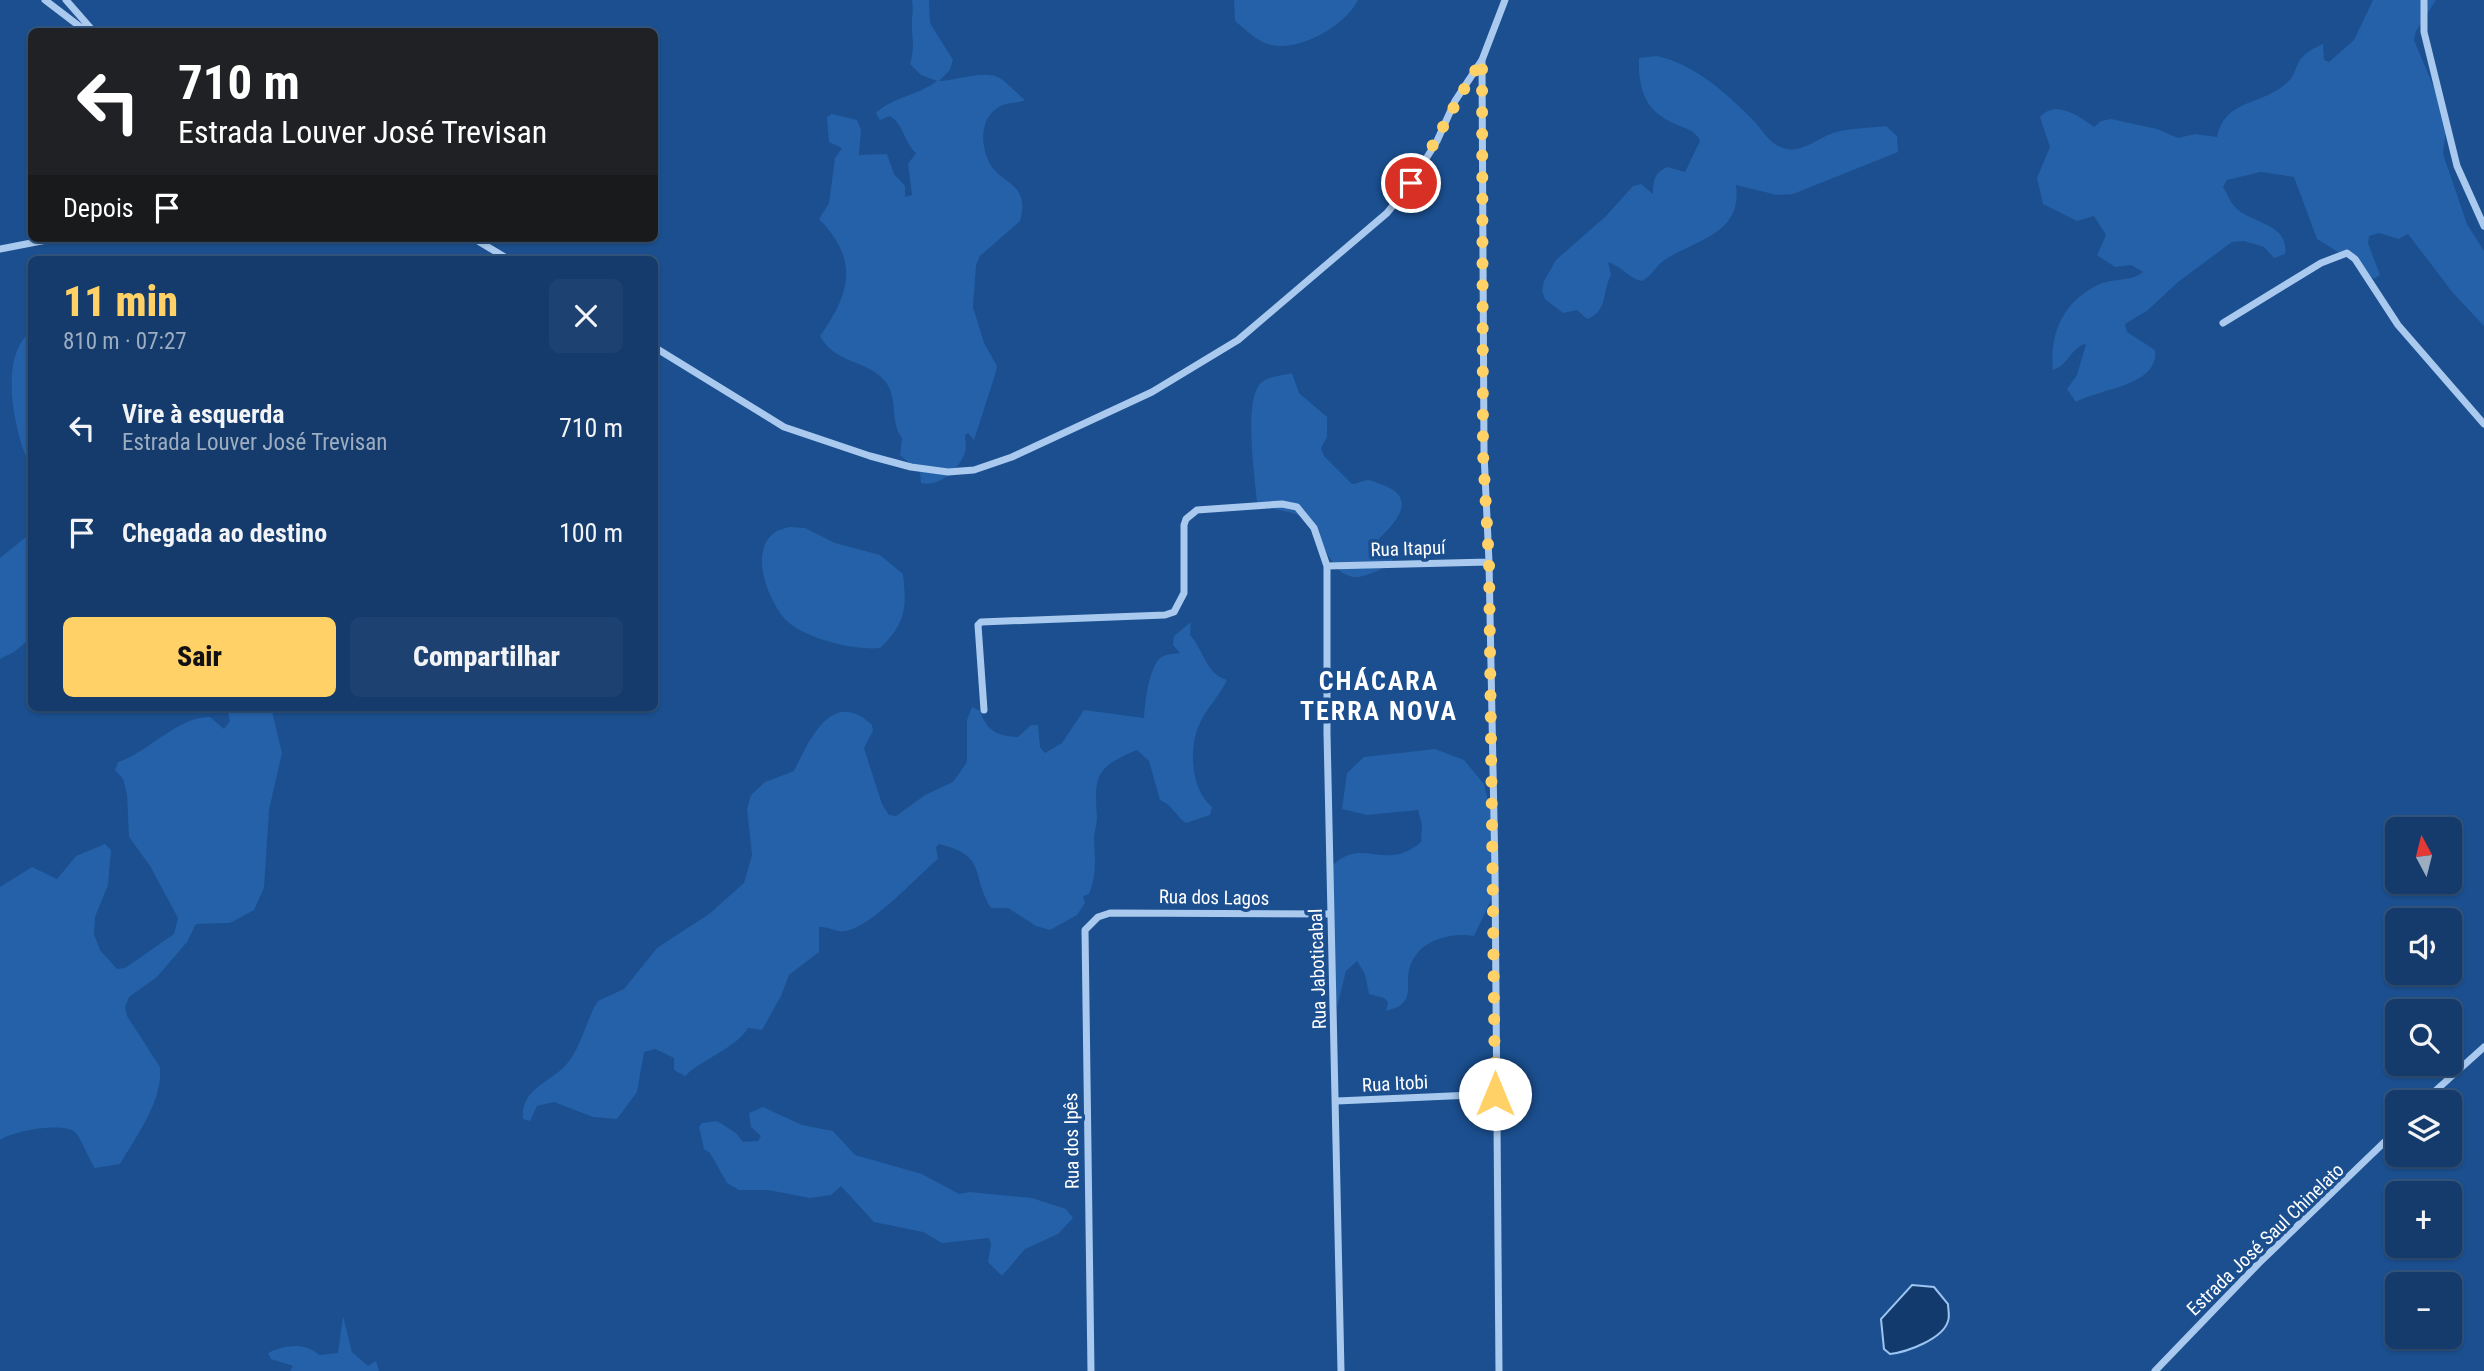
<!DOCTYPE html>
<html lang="pt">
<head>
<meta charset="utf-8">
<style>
  body { margin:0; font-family:"Roboto Condensed",sans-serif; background:#1d4271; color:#f1f3f6; height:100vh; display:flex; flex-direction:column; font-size:26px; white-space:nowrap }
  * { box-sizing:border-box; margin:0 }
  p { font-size:23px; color:#9dadc1 }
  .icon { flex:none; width:38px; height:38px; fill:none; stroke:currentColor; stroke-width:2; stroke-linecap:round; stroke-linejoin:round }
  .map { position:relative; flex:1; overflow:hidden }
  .sheet { position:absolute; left:28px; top:256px; width:630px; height:455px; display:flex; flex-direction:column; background:#143b6b; border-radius:10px; box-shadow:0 2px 5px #0004,0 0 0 2px #33557e }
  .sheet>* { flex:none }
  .banner { position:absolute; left:28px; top:28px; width:630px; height:214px; border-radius:10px; box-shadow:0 2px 5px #0004,0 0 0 2px #33557e; background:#202124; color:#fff; overflow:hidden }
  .needle { width:46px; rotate:353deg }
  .tools { position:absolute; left:2385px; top:817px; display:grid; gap:14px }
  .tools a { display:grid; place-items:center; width:77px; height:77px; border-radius:10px; background:#143b6b; box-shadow:0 2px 5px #0004,0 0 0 2px #33557e; font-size:35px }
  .pin { position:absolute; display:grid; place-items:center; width:60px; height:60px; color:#fff; margin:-30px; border:4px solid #fff; border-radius:50%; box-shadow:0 2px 7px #0007 }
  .me { position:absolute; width:77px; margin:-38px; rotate:0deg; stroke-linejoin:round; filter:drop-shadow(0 0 5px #0008) }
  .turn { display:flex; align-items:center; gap:24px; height:147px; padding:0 35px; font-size:32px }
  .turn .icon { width:91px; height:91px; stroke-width:2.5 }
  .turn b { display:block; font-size:49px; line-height:60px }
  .then { display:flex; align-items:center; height:66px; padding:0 35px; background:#0003; gap:14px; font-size:26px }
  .round { display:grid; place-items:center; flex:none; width:74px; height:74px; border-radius:10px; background:#1d4271 }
  .head { display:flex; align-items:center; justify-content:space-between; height:119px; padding:0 35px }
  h1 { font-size:42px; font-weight:800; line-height:52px; color:#ffd166 }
  .button { display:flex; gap:14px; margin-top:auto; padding:14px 35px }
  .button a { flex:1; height:80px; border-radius:10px; background:#ffd166; color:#111; font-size:28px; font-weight:800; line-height:80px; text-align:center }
  .button a+a { background:#1d4271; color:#f1f3f6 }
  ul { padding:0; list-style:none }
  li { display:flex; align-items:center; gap:21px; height:105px; padding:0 35px }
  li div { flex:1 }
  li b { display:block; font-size:26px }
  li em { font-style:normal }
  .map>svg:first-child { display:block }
  .green { fill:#2461a8 }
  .water { fill:#123a6d; stroke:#9cc4f0; stroke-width:2 }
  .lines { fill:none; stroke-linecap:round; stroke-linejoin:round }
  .street { stroke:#a9c9ee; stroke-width:7 }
  .route { stroke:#ffd166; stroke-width:12; stroke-dasharray:0 21.6 }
  .labels { text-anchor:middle; stroke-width:7; stroke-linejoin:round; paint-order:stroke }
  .street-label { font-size:19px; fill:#fff; stroke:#1b4f8f }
  .district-label { font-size:26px; font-weight:bold; letter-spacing:2px; fill:#fff; stroke:#1b4f8f }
</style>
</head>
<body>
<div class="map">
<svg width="2484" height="1371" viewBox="0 0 2484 1371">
  <rect width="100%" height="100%" fill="#1b4f8f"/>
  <path class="green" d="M 912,0 L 929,0 L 930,23 L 953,60 L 950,70 L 939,81 C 958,81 988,67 1004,81 C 1011,87 1018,94 1025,100 C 1017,104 1007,101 996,109 C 979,121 981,147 990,164 C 1001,184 1031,183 1020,221 L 980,256 L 976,265 L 973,307 L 984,343 L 997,366 L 995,375 L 974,440 L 968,433 L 965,435 C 965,440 967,448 965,452 C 960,469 938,488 921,483 L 920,472 L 900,455 L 902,438 C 889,421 899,397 884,380 C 866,360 834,363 820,336 C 851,292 859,260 819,219 L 829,203 L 835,158 L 842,148 L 829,142 L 827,117 L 832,114 L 857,120 L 861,130 L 859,155 L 887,154 L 894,174 L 905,186 L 905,197 L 912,195 L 908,164 L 916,153 C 903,141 905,126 890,116 L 880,120 L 876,113 C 893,97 919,95 937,81 L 921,75 L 910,64 C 914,50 913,44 912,29 C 911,19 914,11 912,0 Z
    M 1234,0 L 1358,0 C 1345,26 1301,51 1271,45 C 1257,42 1245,29 1235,21 Z
    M 2373,0 L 2436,0 L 2416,31 L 2414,40 L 2447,119 L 2443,154 L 2467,224 L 2484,251 L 2484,326 L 2453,293 L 2408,234 L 2399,239 L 2379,233 L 2369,236 L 2368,243 L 2380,275 L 2374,279 L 2353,261 L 2317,239 L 2294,177 L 2261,172 L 2227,180 L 2223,187 C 2227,193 2230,202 2235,207 C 2249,223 2290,223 2285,254 L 2274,258 L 2264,247 L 2244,241 L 2232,242 L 2178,282 L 2148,310 L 2125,324 L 2127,332 L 2155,350 C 2160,386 2098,389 2076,402 L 2067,389 L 2077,375 L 2086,344 C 2072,346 2068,366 2053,370 C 2049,333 2064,300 2100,284 C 2114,278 2131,282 2143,272 L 2131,265 L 2115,267 L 2097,255 L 2106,235 L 2094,216 L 2077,221 L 2043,204 L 2037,178 L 2050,147 L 2040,117 C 2055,99 2080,116 2094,127 L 2101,121 L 2111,119 L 2157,129 L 2178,138 L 2195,134 L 2217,137 C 2225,100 2257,106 2283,86 C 2304,71 2287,59 2323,44 L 2324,60 L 2329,62 L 2354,40 Z
    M 1657,56 C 1694,64 1725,92 1751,118 C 1763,129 1769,146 1787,149 C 1803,152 1818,138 1833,133 C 1850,128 1869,128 1886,126 L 1897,136 L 1898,152 L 1793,194 L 1777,195 L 1736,185 C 1743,233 1698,239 1666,259 C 1657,264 1652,276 1642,281 C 1629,279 1622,266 1608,262 L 1611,275 C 1602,292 1608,312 1587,319 L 1577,310 L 1563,313 L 1545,299 L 1542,291 L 1544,281 L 1556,260 L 1606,216 L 1633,186 L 1641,184 L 1653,194 C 1654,180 1653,174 1667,167 L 1685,172 L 1700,141 C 1696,130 1683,128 1673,123 C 1644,110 1638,87 1639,58 Z
    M 26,336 L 32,337 L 31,469 C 14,432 0,364 26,336 Z
    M 1292,373 L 1299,393 L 1327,417 L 1327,437 L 1321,448 L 1324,456 L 1352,484 C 1358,484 1362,480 1368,480 C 1372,480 1379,484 1383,485 C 1419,498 1395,523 1379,539 L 1381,546 L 1393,558 L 1390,566 C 1380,569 1368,576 1358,577 C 1328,579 1324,532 1304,518 C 1290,509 1271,512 1257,502 C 1255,477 1243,400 1261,383 C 1268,376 1282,376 1292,373 Z
    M 789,527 L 805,528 L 835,543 L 880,555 L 903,574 C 907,607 906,624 880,648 C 855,651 801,638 784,618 C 768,599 749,552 774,533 C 777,530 784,529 789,527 Z
    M 31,533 L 31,638 L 14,652 L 0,659 L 0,558 Z
    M 1191,622 L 1190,635 C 1204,650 1205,673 1227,680 C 1220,695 1208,707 1201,721 C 1188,745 1190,789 1212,807 L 1210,815 L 1186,823 C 1176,817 1173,805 1160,800 L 1149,761 L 1137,750 C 1096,767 1094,775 1097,817 C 1097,825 1094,832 1094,839 C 1095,859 1097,875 1089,894 L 1083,896 L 1085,903 L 1077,915 L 1050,930 L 1036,926 L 1008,908 L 991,908 C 970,873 988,856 939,844 L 936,847 L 938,859 C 915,878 874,925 846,931 C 837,933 829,926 819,927 L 819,952 L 789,975 L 781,996 L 762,1030 L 748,1028 C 736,1048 704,1058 685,1076 L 674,1070 L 674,1058 L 655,1049 L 644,1052 L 637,1092 L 617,1119 L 593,1117 L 554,1102 L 537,1106 L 530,1121 L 523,1119 C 520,1092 545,1084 562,1069 C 582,1050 584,1023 598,1001 L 624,989 L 657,948 L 709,914 L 744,883 L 752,855 L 747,809 L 751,795 L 765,782 L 794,771 C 810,739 832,687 872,725 L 873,731 L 864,748 L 882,804 L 889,815 L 896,816 L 925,795 L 953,782 L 967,762 L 967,720 L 972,707 L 980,711 C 987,731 997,736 1018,737 L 1031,725 L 1038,725 L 1040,747 L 1045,753 L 1062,743 L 1084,710 L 1144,718 C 1145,702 1148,672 1159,659 C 1164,654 1173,654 1180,653 L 1173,645 L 1174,636 Z
    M 227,707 L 271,707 L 282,753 L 269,810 L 264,888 L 254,910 L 230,923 L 196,924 L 187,942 L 157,977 L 129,997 L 125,1007 L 127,1016 L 160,1067 C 163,1101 137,1135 120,1164 L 95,1168 C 88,1158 83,1142 76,1133 C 65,1121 12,1131 0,1140 L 0,887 L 32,867 L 57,879 L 76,856 L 105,844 L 111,850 L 108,885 L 95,917 L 94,934 L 100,950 L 117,969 L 125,968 L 174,934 L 178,918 L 150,866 L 129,837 L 127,794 L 123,779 L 115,770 L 118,762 C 149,752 178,716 210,717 L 224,729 L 230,721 Z
    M 1435,749 L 1464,760 L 1484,784 L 1495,830 L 1494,894 L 1474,936 C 1445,931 1409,944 1408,979 C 1408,988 1410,997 1401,1005 C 1398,1008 1390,1009 1386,1011 L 1388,1002 L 1384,998 L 1369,994 L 1365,974 L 1357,961 L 1346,971 L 1337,1007 L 1330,936 L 1333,865 C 1363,836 1385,873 1421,842 L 1422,825 L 1418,810 L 1367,815 L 1342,809 L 1347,773 L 1364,757 Z
    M 763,1107 L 802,1125 L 833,1131 L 855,1155 L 922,1174 L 959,1194 L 970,1192 L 1032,1198 L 1066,1209 L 1073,1218 L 1058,1234 L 1025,1249 L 1002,1276 L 988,1262 L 991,1245 L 989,1238 L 942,1243 L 923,1232 L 874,1222 L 841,1186 L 831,1195 L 810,1198 L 768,1190 L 739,1190 L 727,1183 L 710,1153 L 704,1149 L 699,1127 L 702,1123 L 717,1121 L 736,1133 L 743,1142 L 758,1141 L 761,1136 L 751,1127 L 749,1113 Z
    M 343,1316 L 352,1352 L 368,1366 L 376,1361 L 379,1371 L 290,1371 L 293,1366 L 271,1359 L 268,1353 C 284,1345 305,1342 319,1355 L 338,1353 Z"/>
  <path class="water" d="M 1912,1285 L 1934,1287 L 1948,1304 C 1948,1309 1950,1316 1948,1321 C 1943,1339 1907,1352 1890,1354 L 1884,1349 L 1881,1319 Z"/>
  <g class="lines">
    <path class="street" d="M 45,0 L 87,32
      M 66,0 L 94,32
      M 2424,0 L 2424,32 L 2457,166 L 2484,226
      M 1482,60 L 1484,453 L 1489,562 L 1495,872 L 1499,1371
      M 473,238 L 508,259
      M 0,249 L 57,238
      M 2223,323 L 2321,263 L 2347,253 L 2355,259 L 2398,325 L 2484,424
      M 654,347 L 784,427 L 870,456 L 911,467 L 948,472 L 974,470 L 1012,457 L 1152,392 L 1238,340 L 1387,213 L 1411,183 L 1437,141 L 1455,101 L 1482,60 L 1505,0
      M 1327,566 L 1489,562
      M 984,710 L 978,625 L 981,622 L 1165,615 L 1174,612 L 1184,593 L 1184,525 L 1186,519 L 1197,510 L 1282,504 L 1297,507 L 1314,528 L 1327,566 L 1327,733 L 1341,1371
      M 1337,1101 L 1495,1094
      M 2423,1102 L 2484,1047
      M 1091,1371 L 1085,930 L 1098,917 L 1110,913 L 1331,914
      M 2155,1371 L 2259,1263 L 2398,1129"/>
  </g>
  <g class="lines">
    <path class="route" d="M 1411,183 C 1436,142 1456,100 1482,60 L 1483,453 L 1489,562 L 1495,1094"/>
  </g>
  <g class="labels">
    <g class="street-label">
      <text transform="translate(1408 548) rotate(-2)" y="7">Rua Itapuí</text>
      <text transform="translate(1214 897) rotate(1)" y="7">Rua dos Lagos</text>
      <text transform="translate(1317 969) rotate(-92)" y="7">Rua Jaboticabal</text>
      <text transform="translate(1395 1083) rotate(-3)" y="7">Rua Itobi</text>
      <text transform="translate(1071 1141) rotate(-91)" y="7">Rua dos Ipês</text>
      <text transform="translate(2265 1239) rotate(-44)" y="7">Estrada José Saul Chinelato</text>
    </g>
    <g class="district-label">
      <text x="1379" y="690">CHÁCARA<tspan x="1379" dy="30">TERRA NOVA</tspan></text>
    </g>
  </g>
</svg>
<div class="tools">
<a><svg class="needle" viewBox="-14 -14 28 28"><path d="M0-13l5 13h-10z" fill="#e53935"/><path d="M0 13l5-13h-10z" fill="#9dadc1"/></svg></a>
<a><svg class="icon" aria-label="sound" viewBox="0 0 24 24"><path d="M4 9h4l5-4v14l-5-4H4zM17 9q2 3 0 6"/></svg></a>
<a><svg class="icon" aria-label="search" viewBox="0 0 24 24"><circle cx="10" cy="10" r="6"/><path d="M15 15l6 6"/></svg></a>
<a><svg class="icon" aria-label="layers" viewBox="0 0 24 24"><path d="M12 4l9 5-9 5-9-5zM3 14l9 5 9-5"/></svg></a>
<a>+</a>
<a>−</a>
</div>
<div class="pin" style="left:1411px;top:183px;background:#d93025"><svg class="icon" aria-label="arrive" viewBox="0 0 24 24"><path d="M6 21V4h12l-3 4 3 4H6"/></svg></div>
<svg class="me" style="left:1495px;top:1094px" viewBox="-20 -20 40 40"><circle r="19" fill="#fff"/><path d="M0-13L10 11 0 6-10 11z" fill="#ffd166"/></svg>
<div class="banner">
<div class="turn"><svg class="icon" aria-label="left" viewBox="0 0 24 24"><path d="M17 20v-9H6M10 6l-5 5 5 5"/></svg><div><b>710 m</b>Estrada Louver José Trevisan</div></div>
<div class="then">Depois<svg class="icon" aria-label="arrive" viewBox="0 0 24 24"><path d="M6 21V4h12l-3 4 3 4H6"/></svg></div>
</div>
<section class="sheet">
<div class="head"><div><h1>11 min</h1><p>810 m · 07:27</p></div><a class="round"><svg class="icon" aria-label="close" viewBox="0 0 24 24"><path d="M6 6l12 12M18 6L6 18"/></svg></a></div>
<ul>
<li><svg class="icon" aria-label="left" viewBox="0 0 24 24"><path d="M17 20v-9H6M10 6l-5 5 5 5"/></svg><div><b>Vire à esquerda</b><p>Estrada Louver José Trevisan</p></div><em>710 m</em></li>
<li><svg class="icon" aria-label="arrive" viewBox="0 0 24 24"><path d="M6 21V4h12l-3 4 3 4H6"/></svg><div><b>Chegada ao destino</b></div><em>100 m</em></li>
</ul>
<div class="button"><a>Sair</a><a>Compartilhar</a></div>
</section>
</div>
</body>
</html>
